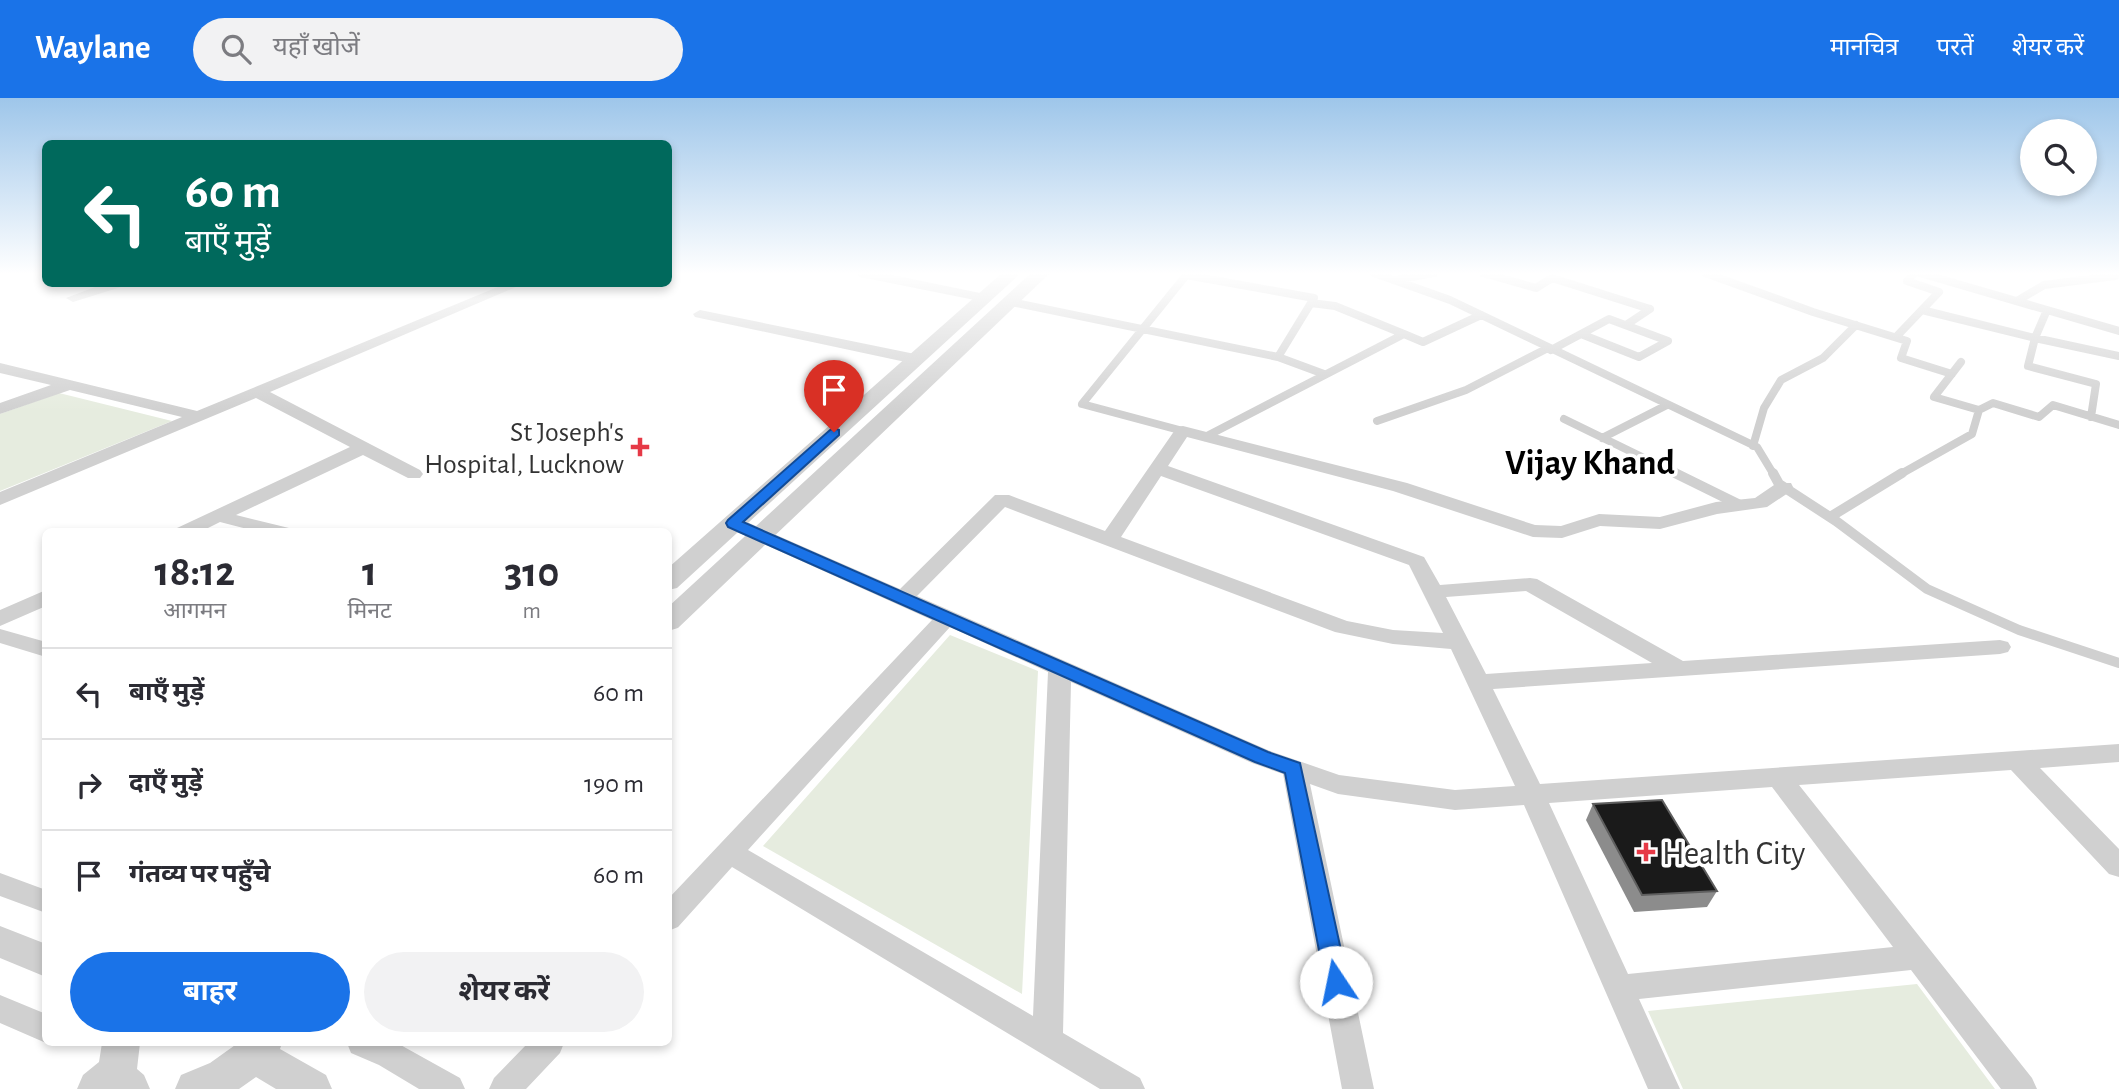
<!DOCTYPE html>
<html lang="hi">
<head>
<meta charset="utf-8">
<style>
  body { margin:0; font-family:"Alegreya Sans","Noto Sans Devanagari",sans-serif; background:#f2f2f3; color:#2b2b33; height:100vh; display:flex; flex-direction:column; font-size:26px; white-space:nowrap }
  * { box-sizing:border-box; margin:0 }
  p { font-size:23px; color:#7c7c81 }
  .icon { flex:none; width:38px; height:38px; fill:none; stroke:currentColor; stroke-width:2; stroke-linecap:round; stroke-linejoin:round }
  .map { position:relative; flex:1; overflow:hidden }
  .panel { position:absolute; left:42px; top:430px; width:630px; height:518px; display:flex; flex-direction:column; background:#fff; border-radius:10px; box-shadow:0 4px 10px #0003 }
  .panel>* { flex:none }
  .guide { position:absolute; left:42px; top:42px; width:630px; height:147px; border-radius:10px; box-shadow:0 4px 10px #0003; background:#00695c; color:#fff; overflow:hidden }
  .buttons { position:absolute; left:2020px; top:21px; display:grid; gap:14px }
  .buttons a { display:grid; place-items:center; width:77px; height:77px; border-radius:50%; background:#fff; box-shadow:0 4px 10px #0003; font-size:35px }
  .pin { position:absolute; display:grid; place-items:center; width:60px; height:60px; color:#fff; margin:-72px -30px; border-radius:50% 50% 50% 0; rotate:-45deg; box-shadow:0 0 7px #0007 }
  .pin .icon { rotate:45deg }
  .me { position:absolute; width:77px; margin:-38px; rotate:349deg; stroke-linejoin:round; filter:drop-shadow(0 0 5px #0008) }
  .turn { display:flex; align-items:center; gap:24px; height:147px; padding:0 28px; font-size:32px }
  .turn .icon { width:91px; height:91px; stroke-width:2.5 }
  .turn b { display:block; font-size:49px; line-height:60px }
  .eta { display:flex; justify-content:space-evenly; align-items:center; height:119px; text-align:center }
  .eta b { font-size:42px; font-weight:700; line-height:49px }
  .cta { display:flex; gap:14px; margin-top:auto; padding:14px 28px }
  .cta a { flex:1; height:80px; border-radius:42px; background:#1a73e8; color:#fff; font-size:28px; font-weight:700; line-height:80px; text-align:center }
  .cta a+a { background:#f2f2f3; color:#2b2b33 }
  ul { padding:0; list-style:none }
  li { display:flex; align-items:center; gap:21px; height:91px; padding:0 28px; border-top:2px solid #e1e1e2 }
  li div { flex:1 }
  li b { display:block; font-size:26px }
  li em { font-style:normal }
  header { display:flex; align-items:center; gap:42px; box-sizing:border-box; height:98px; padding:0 35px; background:#1a73e8; color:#fff }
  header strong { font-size:33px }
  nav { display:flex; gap:38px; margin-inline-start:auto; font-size:24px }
  .search { width:490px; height:63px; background:#f2f2f3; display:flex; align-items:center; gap:18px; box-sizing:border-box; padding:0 24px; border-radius:38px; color:#7c7c81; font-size:26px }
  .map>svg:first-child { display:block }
  .green { fill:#e6ecdf }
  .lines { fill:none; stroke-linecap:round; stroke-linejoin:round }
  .service-far1 { stroke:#d0d0d0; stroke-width:8 }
  .service { stroke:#d0d0d0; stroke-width:10 }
  .minor { fill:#d0d0d0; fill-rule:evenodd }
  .tertiary { fill:#d0d0d0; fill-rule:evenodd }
  .wall { fill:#8c8c8c }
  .building { fill:#1a1a1a; stroke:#5f5f5f; stroke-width:2 }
  .route { fill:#1a73e8; stroke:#114b97; stroke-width:2 }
  .poi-dot { fill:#e63946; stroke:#fff; stroke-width:2.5 }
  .labels { text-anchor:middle; stroke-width:7; stroke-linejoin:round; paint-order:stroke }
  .poi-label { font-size:28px; fill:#333; stroke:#fff; text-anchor:end }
  .near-poi-label { font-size:33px; fill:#333; stroke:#fff; text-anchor:start }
  .district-label { font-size:35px; font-weight:bold; fill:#000; stroke:#fff }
</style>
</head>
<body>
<header>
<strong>Waylane</strong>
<div class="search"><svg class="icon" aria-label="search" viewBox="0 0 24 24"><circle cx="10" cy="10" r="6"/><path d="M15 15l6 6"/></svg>यहाँ खोजें</div>
<nav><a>मानचित्र</a><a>परतें</a><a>शेयर करें</a></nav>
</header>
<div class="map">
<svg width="2119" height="991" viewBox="0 0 2119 991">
  <rect width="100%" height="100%" fill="#fff"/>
  <path class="green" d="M 59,295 L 172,323 L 0,393 L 0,316 Z
    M 950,537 L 1038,573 L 1022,896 L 763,748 Z
    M 1917,886 L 1995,991 L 1683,991 L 1648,913 Z"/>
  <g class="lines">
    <path class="service-far1" d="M 1374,175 L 1450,202 L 1757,349 L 1774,377
      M 1483,175 L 1536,190 L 1552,180 L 1650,211
      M 1705,175 L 1813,214 L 1907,243 L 1901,260 L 1952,276
      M 1920,175 L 2119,233
      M 1186,177 L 1314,200 L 1278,259
      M 1394,182 L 1434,175
      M 2017,203 L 2044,187 L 2115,178 L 2113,175
      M 1011,204 L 1278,259 L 1324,276
      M 1311,205 L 1335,208 L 1404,236
      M 1922,212 L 2035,240 L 2047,212
      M 1609,221 L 1668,243 L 1639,259 L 1581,236 Z
      M 1626,227 L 1650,211
      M 1896,239 L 1939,194 L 1907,183 L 1914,175
      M 1551,252 L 1581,236
      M 1979,312 L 1993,305 L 2039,319 L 2053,307 L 2119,327
      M 2091,319 L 2096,286 L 2028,268 L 2035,240 L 2119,258
      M 1564,321 L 1679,377
      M 1377,323 L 1466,292 L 1548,250
      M 1183,333 L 1082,306 L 1188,175
      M 1205,339 L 1404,236 L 1423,244 L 1481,217
      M 1602,340 L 1667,307
      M 1753,348 L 1764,310 L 1781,282 L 1823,260 L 1856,227
      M 1899,377 L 1972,336 L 1979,312 L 1934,299 L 1961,264"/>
    <path class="service" d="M 1675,375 L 1740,407
      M 1773,375 L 1779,386 L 1836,423 L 1927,491 L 2019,532 L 2119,565
      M 1830,419 L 1902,375"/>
    <path class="minor" d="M 853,175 L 883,175 L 985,196 L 992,200 L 985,204 L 860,179 Z
      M 103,186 L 123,186 L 121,189 L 73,204 L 66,200 Z
      M 505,186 L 523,186 L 270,294 L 420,372 L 423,376 L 420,380 L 408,380 L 363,357 L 236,417 L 289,430 L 292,434 L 259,434 L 220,424 L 200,434 L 174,434 L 177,430 L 350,349 L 256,300 L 0,407 L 0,394 L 182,319 L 70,292 L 0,316 L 0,305 L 51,287 L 0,275 L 0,265 L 197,313 Z
      M 700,212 L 915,256 L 923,261 L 915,266 L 695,219 L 693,216 Z
      M 1183,328 L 1407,385 L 1535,427 L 1561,428 L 1599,416 L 1660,419 L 1716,404 L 1755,400 L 1777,385 L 1791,385 L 1793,389 L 1791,393 L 1767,409 L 1717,416 L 1660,431 L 1600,428 L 1562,440 L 1533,439 L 1393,393 L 1187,339 L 1168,368 L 1424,459 L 1440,487 L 1530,480 L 1537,481 L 1683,563 L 2000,542 L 2008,544 L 2011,549 L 2008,554 L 2000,556 L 1493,591 L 1540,686 L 2119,646 L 2119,664 L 2040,670 L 2119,751 L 2119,779 L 2109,776 L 2011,672 L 1799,687 L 2032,980 L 2037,991 L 2001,991 L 1911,872 L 1639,901 L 1680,991 L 1648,991 L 1524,707 L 1455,712 L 1338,696 L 1310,686 L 1374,991 L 1342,991 L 1283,676 L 1252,665 L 1071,584 L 1063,935 L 1140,980 L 1145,991 L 1100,991 L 732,769 L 678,829 L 668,833 L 668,801 L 932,522 L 726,429 L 723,425 L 726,421 L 740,421 L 900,491 L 995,397 L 1009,397 L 1105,433 L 1177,329 ZM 1161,378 L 1409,467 L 1443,535 L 1393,532 L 1347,523 L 1121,439 ZM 1005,409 L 1335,534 L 1393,546 L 1451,551 L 1515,688 L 1455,692 L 1339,677 L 1270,653 L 917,498 ZM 1526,493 L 1652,565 L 1486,576 L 1446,499 ZM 950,529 L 1048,574 L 1033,918 L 748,752 ZM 1772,689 L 1893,849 L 1628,876 L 1549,705 Z
      M 46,492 L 46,508 L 0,528 L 0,512 Z
      M 0,531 L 46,544 L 46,559 L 0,545 Z
      M 0,775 L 46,792 L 46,815 L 0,798 Z
      M 0,897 L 46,916 L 46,945 L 0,925 Z
      M 347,945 L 397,945 L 460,980 L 465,991 L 419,991 L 379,967 L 351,955 Z
      M 528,945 L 564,945 L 560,955 L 526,991 L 489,991 L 494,980 Z"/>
    <path class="tertiary" d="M 1002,175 L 1021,175 L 677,490 L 668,492 L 668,470 Z
      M 1031,175 L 1050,175 L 678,530 L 668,533 L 668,509 Z
      M 0,828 L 46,846 L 46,879 L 0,860 Z
      M 102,945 L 140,945 L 137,971 L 144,977 L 150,991 L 77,991 L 83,977 L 99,964 Z
      M 238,945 L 282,945 L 280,951 L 326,977 L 332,991 L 276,991 L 256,979 L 239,991 L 175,991 L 181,977 L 210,965 Z"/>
  </g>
  <path class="wall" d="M 1593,706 L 1717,793 L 1707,809 L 1634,814 L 1586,722 Z"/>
  <path class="building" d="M 1662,702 L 1717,793 L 1642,797 L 1593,706 Z"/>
  <linearGradient id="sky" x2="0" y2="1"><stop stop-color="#9ec6ea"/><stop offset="0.56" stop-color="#fff"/><stop offset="1" stop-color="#fff" stop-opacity="0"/></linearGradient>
  <rect width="2119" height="314" fill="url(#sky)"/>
  <path class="route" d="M 834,330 L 839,332 L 839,337 L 743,424 L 1268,654 L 1300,665 L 1348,884 L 1344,891 L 1336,894 L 1328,891 L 1325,884 L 1285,675 L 1255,664 L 728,429 L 726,425 L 728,422 L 830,332 Z"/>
  <g class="poi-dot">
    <path d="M636.5 338.5h7v7h7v7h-7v7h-7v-7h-7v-7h7z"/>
    <path d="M1642.5 743.5h7v7h7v7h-7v7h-7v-7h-7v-7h7z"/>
  </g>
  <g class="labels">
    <g class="poi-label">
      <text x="624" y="343">St Joseph's<tspan x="624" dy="32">Hospital, Lucknow</tspan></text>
    </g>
    <g class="near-poi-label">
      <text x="1662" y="766">Health City</text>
    </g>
    <g class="district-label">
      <text x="1590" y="376">Vijay Khand</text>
    </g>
  </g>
</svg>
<div class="buttons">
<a><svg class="icon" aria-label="search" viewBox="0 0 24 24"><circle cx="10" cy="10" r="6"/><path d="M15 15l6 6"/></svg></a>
</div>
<div class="pin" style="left:834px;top:334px;background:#d93025"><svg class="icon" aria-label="arrive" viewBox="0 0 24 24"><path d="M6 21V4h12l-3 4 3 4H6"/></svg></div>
<svg class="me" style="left:1336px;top:884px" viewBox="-20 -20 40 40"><circle r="19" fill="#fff"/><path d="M0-13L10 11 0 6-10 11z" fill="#1a73e8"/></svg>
<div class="guide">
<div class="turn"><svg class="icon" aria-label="left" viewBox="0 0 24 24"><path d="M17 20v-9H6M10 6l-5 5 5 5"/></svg><div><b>60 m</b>बाएँ मुड़ें</div></div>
</div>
<section class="panel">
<div class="eta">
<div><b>18:12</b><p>आगमन</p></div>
<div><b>1</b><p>मिनट</p></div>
<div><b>310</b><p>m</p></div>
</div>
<ul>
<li><svg class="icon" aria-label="left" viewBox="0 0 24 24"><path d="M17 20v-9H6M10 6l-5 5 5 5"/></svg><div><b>बाएँ मुड़ें</b></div><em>60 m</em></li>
<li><svg class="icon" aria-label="right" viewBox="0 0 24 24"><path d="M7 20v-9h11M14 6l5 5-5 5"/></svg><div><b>दाएँ मुड़ें</b></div><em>190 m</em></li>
<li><svg class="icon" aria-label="arrive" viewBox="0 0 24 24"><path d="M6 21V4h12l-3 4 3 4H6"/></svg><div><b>गंतव्य पर पहुँचे</b></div><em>60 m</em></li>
</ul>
<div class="cta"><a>बाहर</a><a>शेयर करें</a></div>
</section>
</div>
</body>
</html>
